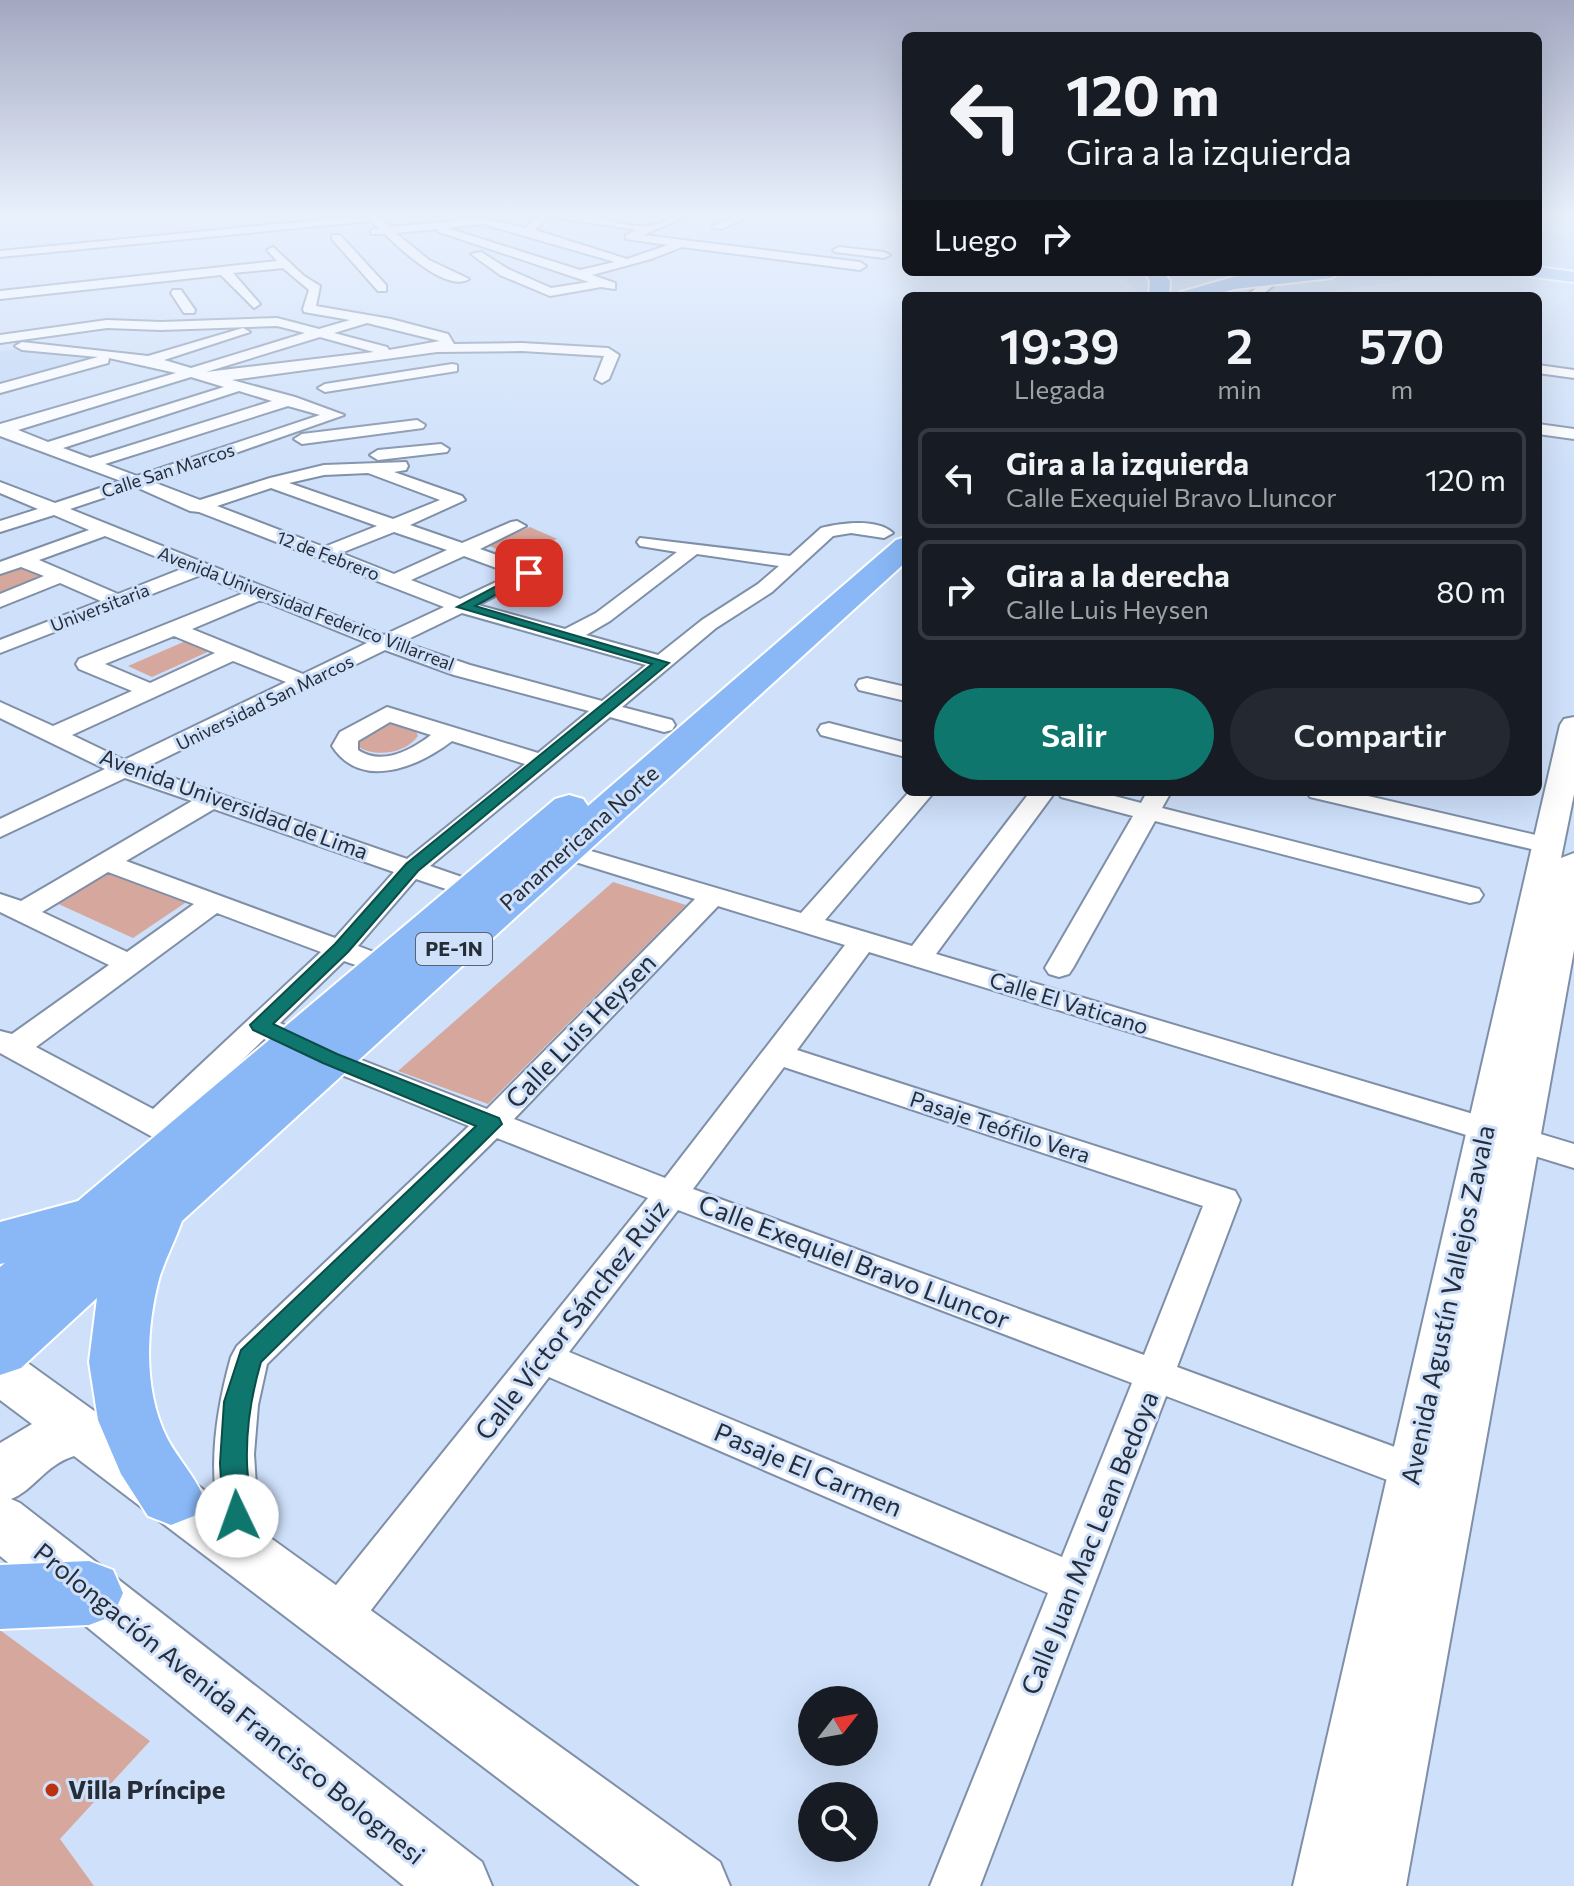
<!DOCTYPE html>
<html lang="es">
<head>
<meta charset="utf-8">
<style>
  body { margin:0; font-family:Commissioner,sans-serif; background:#242831; color:#f1f3f6; height:100vh; display:flex; flex-direction:column; font-size:30px; white-space:nowrap }
  * { box-sizing:border-box; margin:0 }
  p { font-size:26px; color:#9ea1a6 }
  .icon { flex:none; width:44px; height:44px; fill:none; stroke:currentColor; stroke-width:2; stroke-linecap:round; stroke-linejoin:round }
  .map { position:relative; flex:1; overflow:hidden }
  .details { position:absolute; left:902px; top:292px; width:640px; height:504px; display:flex; flex-direction:column; background:#171b24; border-radius:12px; box-shadow:0 8px 32px #0002 }
  .details>* { flex:none }
  .guide { position:absolute; left:902px; top:32px; width:640px; height:244px; border-radius:12px; box-shadow:0 8px 32px #0002; background:#171b24; color:#f1f3f6; overflow:hidden }
  .needle { width:52px; rotate:59deg }
  .tools { position:absolute; left:798px; top:1686px; display:grid; gap:16px }
  .tools a { display:grid; place-items:center; width:80px; height:80px; border-radius:50%; background:#171b24; box-shadow:0 8px 32px #0002; font-size:40px }
  .pin { position:absolute; display:grid; place-items:center; width:68px; height:68px; color:#fff; margin:-34px; border-radius:16px; box-shadow:0 4px 12px #0006 }
  .me { position:absolute; width:88px; margin:-44px; rotate:357deg; stroke-linejoin:round; filter:drop-shadow(0 0 6px #0008) }
  .turn { display:flex; align-items:center; gap:28px; height:168px; padding:0 32px; font-size:36px }
  .turn .icon { width:104px; height:104px; stroke-width:2.5 }
  .turn b { display:block; font-size:56px; line-height:68px }
  .then { display:flex; align-items:center; height:76px; padding:0 32px; background:#0003; gap:16px; font-size:30px }
  .eta { display:flex; justify-content:space-evenly; align-items:center; height:136px; text-align:center }
  .eta b { font-size:48px; font-weight:600; line-height:56px }
  .button { display:flex; gap:16px; margin-top:auto; padding:16px 32px }
  .button a { flex:1; height:92px; border-radius:48px; background:#0f766e; color:#fff; font-size:32px; font-weight:600; line-height:92px; text-align:center }
  .button a+a { background:#242831; color:#f1f3f6 }
  ul { padding:0; list-style:none }
  li { display:flex; align-items:center; gap:24px; height:100px; margin:0 16px 12px; padding:0 16px; border:4px solid #363941; border-radius:12px }
  li div { flex:1 }
  li b { display:block; font-size:30px }
  li em { font-style:normal }
  .map>svg:first-child { display:block }
  .built { fill:#c0d6f6 }
  .green { fill:#d6a89d }
  .lines { fill:none; stroke-linecap:round; stroke-linejoin:round }
  .minor-casing { stroke:#7f8fa7; stroke-width:4 }
  .tertiary-casing { stroke:#7f8fa7; stroke-width:4 }
  .secondary-casing { stroke:#7f8fa7; stroke-width:4 }
  .primary-casing { stroke:#fff; stroke-width:4 }
  .trunk-casing { stroke:#fff; stroke-width:4 }
  .minor { fill:#fff; fill-rule:evenodd }
  .tertiary { fill:#fff; fill-rule:evenodd }
  .secondary { fill:#fff; fill-rule:evenodd }
  .primary { fill:#a7caf9; fill-rule:evenodd }
  .trunk { fill:#8ab8f7; fill-rule:evenodd }
  .route { fill:#0f766e; stroke:#0a4d48; stroke-width:2 }
  .poi-dot { fill:#bc320f; stroke:#cee0fa; stroke-width:3 }
  .labels { text-anchor:middle; stroke-width:6; stroke-linejoin:round; paint-order:stroke }
  .far-street-label { font-size:18px; fill:#272d37; stroke:#cee0fa }
  .shield { fill:#cee0fa; stroke:#596372; stroke-width:2 }
  .shield-label { font-size:20px; font-weight:bold; fill:#272d37 }
  .street-label { font-size:22px; fill:#272d37; stroke:#cee0fa }
  .near-street-label { font-size:26px; fill:#272d37; stroke:#cee0fa }
  .near-poi-label { font-size:26px; font-weight:bold; fill:#272d37; stroke:#cee0fa; text-anchor:start }
</style>
</head>
<body>
<div class="map">
<svg width="1574" height="1886" viewBox="0 0 1574 1886">
  <rect width="100%" height="100%" fill="#cee0fa"/>
  <path class="built" d="M 1538,215 L 1574,215 L 1574,269 L 1538,265 Z
    M 1113,272 L 1470,272 L 1293,296 L 1179,296 L 1140,292 Z
    M 15,349 L 109,355 L 0,386 L 0,351 Z"/>
  <path class="green" d="M 530,527 L 557,539 L 512,556 L 485,544 Z
    M 21,563 L 48,575 L 0,592 L 0,571 Z
    M 188,640 L 212,650 L 152,677 L 128,666 Z
    M 389,722 L 414,727 L 418,736 C 405,754 375,758 357,746 L 355,736 Z
    M 104,871 L 188,901 L 133,938 L 54,902 Z
    M 613,882 L 686,905 L 488,1104 L 398,1071 Z
    M 0,1630 L 150,1741 L 60,1839 L 94,1886 L 0,1886 Z"/>
  <g class="lines">
    <defs>
      <path id="minor" d="M 372,215 L 378,216 L 390,227 L 483,218 L 525,228 L 538,215 L 550,215 L 535,230 L 627,259 L 668,245 L 626,239 L 626,235 L 636,230 L 555,217 C 582,207 619,229 648,226 C 663,224 674,215 690,215 L 643,235 L 860,262 L 866,266 L 860,270 L 682,247 L 651,259 L 592,275 L 615,283 L 615,289 L 601,287 L 550,296 L 500,275 L 471,254 L 481,252 L 508,269 L 551,288 L 589,282 L 439,232 L 438,229 L 396,233 L 429,260 L 469,279 C 447,293 400,249 385,234 L 371,234 L 371,230 L 379,228 L 371,221 L 0,257 L 0,251 ZM 483,224 L 615,262 L 580,270 L 447,228 Z
        M 737,215 L 751,215 L 721,229 L 712,227 Z
        M 332,235 L 340,235 L 386,285 L 386,291 L 378,291 L 332,239 Z
        M 273,247 L 304,276 L 320,286 L 316,306 L 391,319 L 448,334 L 454,344 L 522,343 L 608,348 L 619,355 L 609,379 L 602,383 L 595,379 L 604,356 L 522,351 L 437,352 L 232,380 L 295,397 L 344,415 L 153,482 L 200,500 L 270,478 L 324,465 L 406,462 L 408,466 L 406,470 L 394,472 L 462,496 L 465,500 L 410,525 L 462,543 L 511,522 L 517,521 L 526,526 L 480,549 L 536,569 L 539,573 L 478,605 L 565,629 L 596,613 L 677,552 L 640,546 L 637,542 L 640,538 L 790,556 L 821,528 C 841,523 877,518 893,533 L 884,538 L 851,533 L 833,536 L 772,592 L 716,628 L 622,707 L 672,720 L 675,725 L 672,730 L 664,732 L 610,717 L 430,866 L 482,884 L 486,890 L 482,896 L 473,898 L 416,879 L 358,946 L 395,960 L 399,966 L 395,972 L 385,975 L 344,961 L 280,1023 L 341,1052 L 487,1109 L 695,899 L 556,856 L 552,851 L 556,846 L 574,846 L 801,913 L 909,792 L 934,792 L 825,920 L 912,946 L 1030,792 L 1055,792 L 936,954 L 1574,1144 L 1574,1168 L 869,952 L 797,1050 L 1235,1191 L 1240,1200 L 1177,1367 L 1441,1464 L 1447,1477 L 1441,1490 L 1427,1495 L 1166,1396 L 980,1886 L 930,1886 L 1048,1593 L 549,1377 L 352,1635 L 336,1641 L 320,1635 L 314,1620 L 320,1605 L 648,1198 L 497,1138 L 267,1364 L 258,1405 L 254,1454 L 257,1502 L 270,1550 L 264,1564 L 249,1569 L 234,1564 C 204,1497 212,1425 231,1357 L 237,1346 L 469,1126 L 319,1066 L 264,1039 L 178,1122 L 188,1133 L 184,1141 L 172,1144 L 160,1141 L 0,1053 L 0,1031 L 12,1034 L 109,965 L 0,912 L 0,894 L 21,901 L 192,801 L 125,778 L 0,837 L 0,819 L 105,769 L 0,718 L 0,702 L 53,726 L 132,691 L 79,669 L 76,664 L 79,659 L 244,593 L 201,575 L 0,653 L 0,640 L 101,601 L 60,583 L 0,607 L 0,594 L 44,576 L 21,567 L 0,574 L 0,562 L 89,530 L 54,515 L 0,532 L 0,521 L 38,509 L 0,493 L 0,482 L 55,503 L 121,481 L 0,436 L 0,424 L 176,373 L 109,358 L 108,363 L 0,393 L 0,384 L 98,357 L 22,350 L 15,346 L 22,342 L 148,356 L 243,328 L 250,332 L 164,360 L 191,368 L 305,333 L 277,326 L 161,330 L 107,328 L 0,343 L 0,335 L 107,320 L 161,322 L 277,318 L 319,329 L 350,320 L 304,312 L 303,309 L 309,290 L 283,268 L 233,273 L 260,304 L 254,308 L 221,275 L 0,299 L 0,291 L 277,261 L 267,250 ZM 367,323 L 440,341 L 389,350 L 387,347 L 334,333 ZM 320,337 L 374,352 L 206,372 ZM 191,377 L 224,387 L 48,442 L 18,430 ZM 239,391 L 272,401 L 90,458 L 63,448 ZM 288,406 L 320,415 L 137,476 L 105,464 ZM 368,473 L 440,500 L 393,519 L 289,483 L 324,475 ZM 136,487 L 190,511 L 199,512 L 444,607 L 384,635 L 70,509 ZM 271,488 L 377,526 L 324,547 L 217,506 ZM 394,532 L 447,550 L 394,574 L 341,553 ZM 105,536 L 184,568 L 118,594 L 39,560 ZM 697,554 L 779,566 L 758,584 L 702,620 L 658,655 L 586,635 L 610,621 ZM 464,556 L 513,574 L 460,599 L 411,580 ZM 261,600 L 367,643 L 303,674 L 192,629 ZM 462,613 L 646,665 L 602,701 L 470,665 L 402,642 ZM 174,636 L 215,653 L 150,683 L 105,664 ZM 385,650 L 454,675 L 589,711 L 538,753 L 387,707 L 340,732 L 332,746 C 361,791 418,767 452,741 L 525,764 L 407,859 L 144,768 ZM 233,661 L 286,682 L 124,760 L 72,735 ZM 390,722 L 431,735 C 410,751 382,766 358,750 L 358,741 ZM 214,809 L 394,872 L 335,938 L 126,861 ZM 108,872 L 194,904 L 127,952 L 42,912 ZM 718,906 L 845,945 L 665,1178 L 514,1119 ZM 217,913 L 321,952 L 153,1109 L 36,1047 ZM 784,1067 L 1203,1206 L 1144,1355 L 693,1189 ZM 678,1210 L 1132,1383 L 1062,1557 L 569,1352 Z
        M 839,247 L 884,252 L 890,255 L 884,258 L 835,252 L 833,250 Z
        M 1268,279 L 1278,282 L 1260,296 L 1246,296 Z
        M 173,290 L 181,290 L 195,310 L 194,313 L 184,313 L 171,293 Z
        M 452,364 L 457,365 L 457,371 L 325,392 L 318,388 L 325,384 Z
        M 1538,365 L 1574,370 L 1574,378 L 1538,373 Z
        M 417,420 L 425,425 L 423,428 L 302,444 L 294,439 L 302,434 Z
        M 1538,424 L 1574,429 L 1574,439 L 1538,434 Z
        M 441,444 L 449,449 L 447,452 L 378,460 L 370,455 L 378,450 Z
        M 867,678 L 906,687 L 906,701 L 859,690 L 856,685 L 859,680 Z
        M 829,723 L 906,743 L 906,757 L 821,735 L 818,730 L 821,725 Z
        M 1058,792 L 1099,792 L 1141,803 L 1147,792 L 1171,792 L 1162,808 L 1479,889 L 1483,895 L 1479,901 L 1470,903 L 1155,821 L 1073,968 L 1069,974 L 1059,977 L 1049,974 L 1045,968 L 1133,816 L 1061,797 Z
        M 1307,792 L 1351,792 L 1557,840 L 1561,845 L 1557,850 L 1548,853 L 1310,797 Z"/>
      <path id="tertiary" d="M 1574,717 L 1574,794 L 1561,858 L 1574,853 L 1574,950 L 1406,1886 L 1293,1886 L 1560,725 L 1564,719 Z"/>
      <path id="secondary" d="M 0,1350 L 18,1356 L 720,1862 L 730,1886 L 640,1886 L 74,1456 C 45,1465 33,1491 11,1499 L 20,1503 L 482,1862 L 492,1886 L 404,1886 L 0,1556 L 0,1443 L 32,1424 L 0,1400 Z"/>
      <path id="primary" d="M 1538,267 L 1574,272 L 1574,282 L 1533,277 L 1524,272 L 1538,272 Z"/>
      <path id="trunk" d="M 1145,272 L 1163,272 L 1170,281 L 1169,296 L 1149,296 L 1150,281 Z
        M 1280,272 L 1340,272 L 1331,278 L 1235,289 L 1209,296 L 1178,296 L 1181,292 L 1233,277 Z
        M 906,537 L 906,562 L 182,1221 C 175,1241 165,1259 159,1279 C 146,1329 143,1390 167,1438 C 178,1459 194,1475 203,1496 L 194,1516 L 171,1525 L 148,1516 L 121,1474 L 98,1420 L 89,1362 L 97,1298 L 21,1368 L 0,1375 L 0,1267 L 5,1263 L 0,1264 L 0,1222 L 78,1201 L 555,799 L 569,795 L 583,799 L 588,806 L 896,540 Z
        M 89,1561 L 113,1570 L 123,1593 L 113,1616 L 89,1625 L 0,1629 L 0,1565 Z"/>
    </defs>
    <use href="#minor" class="minor-casing"/>
    <use href="#tertiary" class="tertiary-casing"/>
    <use href="#secondary" class="secondary-casing"/>
    <use href="#primary" class="primary-casing"/>
    <use href="#trunk" class="trunk-casing"/>
    <use href="#minor" class="minor"/>
    <use href="#tertiary" class="tertiary"/>
    <use href="#secondary" class="secondary"/>
    <use href="#primary" class="primary"/>
    <use href="#trunk" class="trunk"/>
  </g>
  <linearGradient id="sky" x2="0" y2="1"><stop stop-color="#a3a8c1"/><stop offset="0.45" stop-color="#e9f1fd"/><stop offset="1" stop-color="#e9f1fd" stop-opacity="0"/></linearGradient>
  <rect width="1574" height="479" fill="url(#sky)"/>
  <path class="route" d="M 525,571 L 535,573 L 475,606 L 669,663 L 418,871 L 348,952 L 273,1024 L 337,1054 L 499,1118 L 502,1124 L 261,1362 C 251,1396 246,1427 247,1462 C 247,1482 255,1507 246,1525 L 237,1529 L 227,1525 L 223,1516 L 220,1463 L 224,1402 L 241,1350 L 476,1126 L 323,1063 L 253,1030 L 250,1025 L 335,944 L 406,864 L 652,664 L 457,607 Z"/>
  <circle class="poi-dot" cx="52" cy="1790" r="8"/>
  <g class="labels">
    <g class="far-street-label">
      <text transform="translate(168 471) rotate(-18)" y="6">Calle San Marcos</text>
      <text transform="translate(328 556) rotate(21)" y="6">12 de Febrero</text>
      <text transform="translate(100 608) rotate(-21)" y="6">Universitaria</text>
      <text transform="translate(306 609) rotate(21)" y="6">Avenida Universidad Federico Villarreal</text>
      <text transform="translate(265 703) rotate(-26)" y="6">Universidad San Marcos</text>
    </g>
    <rect class="shield" x="416" y="933" width="76" height="32" rx="6"/>
    <g class="shield-label">
      <text x="454" y="956">PE-1N</text>
    </g>
    <g class="street-label">
      <text transform="translate(234 804) rotate(20)" y="8">Avenida Universidad de Lima</text>
      <text transform="translate(579 838) rotate(-42)" y="8">Panamericana Norte</text>
      <text transform="translate(1069 1003) rotate(17)" y="8">Calle El Vaticano</text>
      <text transform="translate(1000 1127) rotate(18)" y="8">Pasaje Teófilo Vera</text>
    </g>
    <g class="near-street-label">
      <text transform="translate(581 1031) rotate(-46)" y="9">Calle Luis Heysen</text>
      <text transform="translate(854 1262) rotate(21)" y="9">Calle Exequiel Bravo Lluncor</text>
      <text transform="translate(1448 1305) rotate(-78)" y="9">Avenida Agustín Vallejos Zavala</text>
      <text transform="translate(572 1320) rotate(-52)" y="9">Calle Víctor Sánchez Ruiz</text>
      <text transform="translate(808 1470) rotate(23)" y="9">Pasaje El Carmen</text>
      <text transform="translate(1090 1543) rotate(-68)" y="9">Calle Juan Mac Lean Bedoya</text>
      <text transform="translate(229 1704) rotate(39)" y="9">Prolongación Avenida Francisco Bolognesi</text>
    </g>
    <g class="near-poi-label">
      <text x="68" y="1799">Villa Príncipe</text>
    </g>
  </g>
</svg>
<div class="tools">
<a><svg class="needle" viewBox="-14 -14 28 28"><path d="M0-13l5 13h-10z" fill="#e53935"/><path d="M0 13l5-13h-10z" fill="#9ea1a6"/></svg></a>
<a><svg class="icon" aria-label="search" viewBox="0 0 24 24"><circle cx="10" cy="10" r="6"/><path d="M15 15l6 6"/></svg></a>
</div>
<div class="pin" style="left:529px;top:573px;background:#d93025"><svg class="icon" aria-label="arrive" viewBox="0 0 24 24"><path d="M6 21V4h12l-3 4 3 4H6"/></svg></div>
<svg class="me" style="left:237px;top:1516px" viewBox="-20 -20 40 40"><circle r="19" fill="#fff"/><path d="M0-13L10 11 0 6-10 11z" fill="#0f766e"/></svg>
<div class="guide">
<div class="turn"><svg class="icon" aria-label="left" viewBox="0 0 24 24"><path d="M17 20v-9H6M10 6l-5 5 5 5"/></svg><div><b>120 m</b>Gira a la izquierda</div></div>
<div class="then">Luego<svg class="icon" aria-label="right" viewBox="0 0 24 24"><path d="M7 20v-9h11M14 6l5 5-5 5"/></svg></div>
</div>
<section class="details">
<div class="eta">
<div><b>19:39</b><p>Llegada</p></div>
<div><b>2</b><p>min</p></div>
<div><b>570</b><p>m</p></div>
</div>
<ul>
<li><svg class="icon" aria-label="left" viewBox="0 0 24 24"><path d="M17 20v-9H6M10 6l-5 5 5 5"/></svg><div><b>Gira a la izquierda</b><p>Calle Exequiel Bravo Lluncor</p></div><em>120 m</em></li>
<li><svg class="icon" aria-label="right" viewBox="0 0 24 24"><path d="M7 20v-9h11M14 6l5 5-5 5"/></svg><div><b>Gira a la derecha</b><p>Calle Luis Heysen</p></div><em>80 m</em></li>
</ul>
<div class="button"><a>Salir</a><a>Compartir</a></div>
</section>
</div>
</body>
</html>
